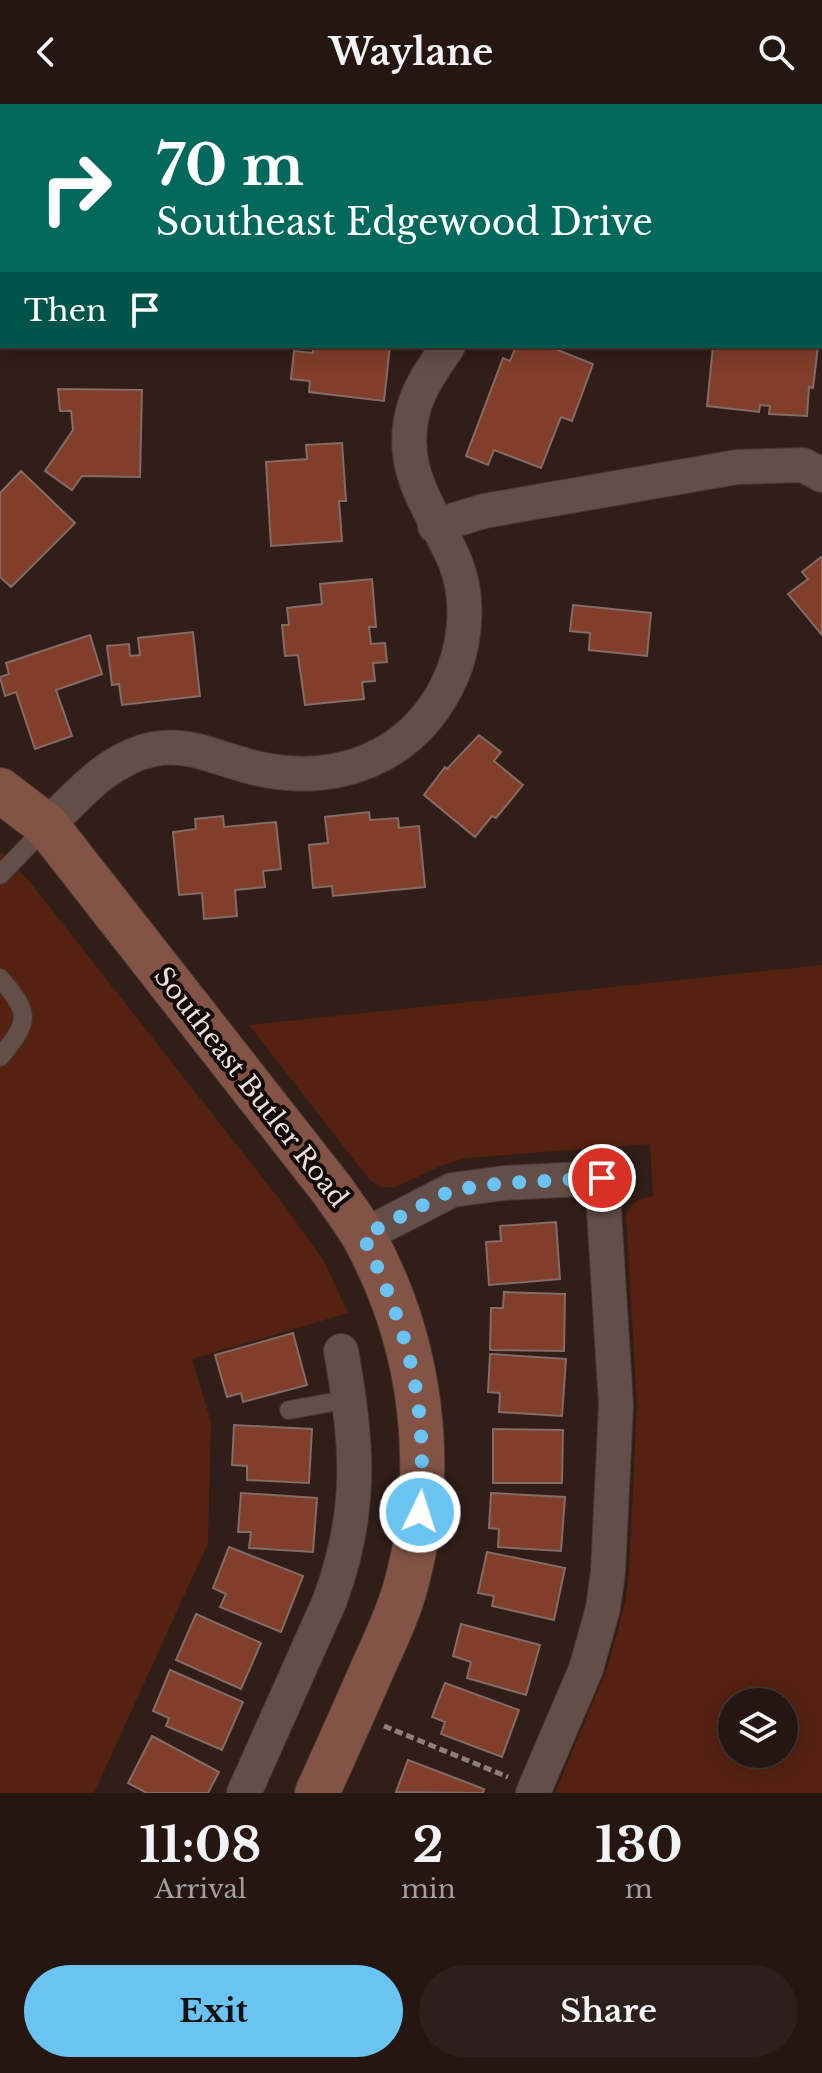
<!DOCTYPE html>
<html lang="en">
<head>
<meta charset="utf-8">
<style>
  body { margin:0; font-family:"Libre Baskerville",serif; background:#2d1f1b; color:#f1f3f6; height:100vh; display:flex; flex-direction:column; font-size:30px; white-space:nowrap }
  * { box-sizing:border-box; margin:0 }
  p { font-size:26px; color:#a39f9f }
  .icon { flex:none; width:44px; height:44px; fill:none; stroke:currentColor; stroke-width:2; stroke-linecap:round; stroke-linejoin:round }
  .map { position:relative; height:1689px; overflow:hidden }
  .details { display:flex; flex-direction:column; background:#251612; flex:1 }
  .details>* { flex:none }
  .hud { position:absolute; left:0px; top:0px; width:822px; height:244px; box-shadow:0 4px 20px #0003,0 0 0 2px #423532; background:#00695c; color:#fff; overflow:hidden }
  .controls { position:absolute; left:718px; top:1584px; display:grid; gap:16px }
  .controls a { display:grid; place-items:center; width:80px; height:80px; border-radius:50%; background:#251612; box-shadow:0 4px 20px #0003,0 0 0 2px #423532; font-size:40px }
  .pin { position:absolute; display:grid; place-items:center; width:68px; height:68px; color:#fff; margin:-34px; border:4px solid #fff; border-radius:50%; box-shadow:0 2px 8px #0007 }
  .me { position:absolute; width:88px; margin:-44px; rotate:4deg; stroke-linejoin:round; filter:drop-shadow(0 0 6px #0008) }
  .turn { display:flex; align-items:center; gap:28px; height:168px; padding:0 24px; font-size:36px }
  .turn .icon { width:104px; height:104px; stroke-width:2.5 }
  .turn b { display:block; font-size:56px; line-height:68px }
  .then { display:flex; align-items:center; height:76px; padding:0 24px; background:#0003; gap:16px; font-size:30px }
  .eta { display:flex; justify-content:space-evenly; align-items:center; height:136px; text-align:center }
  .eta b { font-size:48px; font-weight:700; line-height:56px }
  .primary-button { display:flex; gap:16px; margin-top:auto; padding:16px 24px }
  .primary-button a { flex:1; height:92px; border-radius:48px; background:#6ac3f1; color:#111; font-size:32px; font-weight:700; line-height:92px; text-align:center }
  .primary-button a+a { background:#2d1f1b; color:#f1f3f6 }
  header { display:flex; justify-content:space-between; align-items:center; height:104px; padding:0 24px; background:#251612; font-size:36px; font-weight:700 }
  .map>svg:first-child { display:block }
  .green { fill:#552111; fill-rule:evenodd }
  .building { fill:#813e2a; stroke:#836c65; stroke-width:2 }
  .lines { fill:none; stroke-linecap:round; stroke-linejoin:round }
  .lane-casing { stroke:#473834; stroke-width:20 }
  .street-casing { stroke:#473834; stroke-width:36 }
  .secondary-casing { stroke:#473834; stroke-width:46 }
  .path { stroke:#8f7f7a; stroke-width:5; stroke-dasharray:8 4; stroke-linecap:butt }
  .lane { stroke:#644e48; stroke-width:18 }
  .street { stroke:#644e48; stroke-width:34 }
  .secondary { stroke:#835446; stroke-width:44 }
  .route { stroke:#6ac3f1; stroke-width:14; stroke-dasharray:0 25.2 }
  .labels { text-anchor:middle; stroke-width:8; stroke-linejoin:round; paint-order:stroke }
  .street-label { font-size:26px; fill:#ede0dc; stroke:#130a08 }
</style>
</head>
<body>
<header><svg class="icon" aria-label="back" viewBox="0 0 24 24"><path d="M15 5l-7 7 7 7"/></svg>Waylane<svg class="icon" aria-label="search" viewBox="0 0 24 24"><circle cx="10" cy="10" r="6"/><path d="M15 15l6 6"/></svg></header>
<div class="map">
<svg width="822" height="1689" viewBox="0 0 822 1689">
  <rect width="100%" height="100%" fill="#311e18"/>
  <path class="green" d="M 0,747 L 30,778 L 287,1105 L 324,1157 L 348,1209 L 192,1255 L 211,1318 L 208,1439 L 94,1689 L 0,1689 Z
    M 822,861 L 822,1689 L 555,1689 L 608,1562 L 625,1500 L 629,1469 L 637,1302 L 626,1111 C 632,1097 640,1094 653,1092 L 650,1040 L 466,1054 L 443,1061 L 396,1083 L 381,1083 L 369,1075 L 249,921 ZM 784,1598 L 784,1650 L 732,1650 L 732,1598 Z"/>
  <path class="building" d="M 361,0 L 410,0 L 405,2 Z
    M 644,0 L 677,0 L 685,2 L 643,2 Z
    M 820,48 L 822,48 L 822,105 L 820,105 Z
    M 0,85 L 2,85 L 2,150 L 0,148 Z
    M 313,242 L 390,242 L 384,297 L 309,288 L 310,277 L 291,275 L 294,247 L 313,249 Z
    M 516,242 L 548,242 L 593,260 L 572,317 L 561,313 L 541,364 L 494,346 L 488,361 L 466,352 L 503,254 L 510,257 Z
    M 713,242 L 785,244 L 785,242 L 818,242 L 813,284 L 809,283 L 807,312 L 769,310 L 770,302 L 760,301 L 759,308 L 707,302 Z
    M 58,285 L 142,286 L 140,373 L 82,372 L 72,386 L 45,367 L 73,326 L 71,307 L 60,307 Z
    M 342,339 L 346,397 L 339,397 L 342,437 L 271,442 L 266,358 L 307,355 L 306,341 Z
    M 21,367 L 75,419 L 11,483 L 0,473 L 0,389 Z
    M 821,453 L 822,454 L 822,531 L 788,490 L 808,475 L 802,468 Z
    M 372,475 L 376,523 L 369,523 L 371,540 L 385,539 L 387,558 L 373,559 L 375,577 L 362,578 L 364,595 L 305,601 L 298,551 L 285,552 L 282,521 L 289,521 L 287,504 L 322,500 L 320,480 Z
    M 573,501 L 651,509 L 647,552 L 589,546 L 590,529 L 570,527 Z
    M 193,528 L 200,592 L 122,601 L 119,580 L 112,581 L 107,542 L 129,540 L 130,552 L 140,551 L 138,534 Z
    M 90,531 L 102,570 L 56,586 L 72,632 L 35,645 L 16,588 L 5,592 L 0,573 L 9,570 L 6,559 Z
    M 479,631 L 501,648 L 494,657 L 523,681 L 496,714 L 492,712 L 475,733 L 424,691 L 445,663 L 447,665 Z
    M 369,708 L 370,716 L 398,714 L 399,724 L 419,722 L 425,783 L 333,792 L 332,782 L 313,784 L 309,741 L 328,739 L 325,713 Z
    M 223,712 L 224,723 L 276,718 L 281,765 L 263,767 L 265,783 L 235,786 L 237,812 L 204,815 L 202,789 L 179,791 L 173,728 L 196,725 L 195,715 Z
    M 556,1118 L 560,1175 L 489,1181 L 486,1138 L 501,1137 L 500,1122 Z
    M 504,1188 L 565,1190 L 564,1247 L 490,1246 L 491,1204 L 503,1204 Z
    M 293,1229 L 307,1281 L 243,1298 L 241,1289 L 227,1293 L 215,1251 Z
    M 490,1250 L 566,1255 L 562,1312 L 499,1308 L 500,1289 L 488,1288 Z
    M 234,1321 L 312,1325 L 309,1379 L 247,1376 L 247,1362 L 232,1361 Z
    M 493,1325 L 563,1326 L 562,1379 L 493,1379 Z
    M 241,1389 L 317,1394 L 313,1448 L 249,1444 L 251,1428 L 238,1428 Z
    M 491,1389 L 565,1393 L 561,1447 L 498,1443 L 499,1425 L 489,1424 Z
    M 229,1443 L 303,1472 L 281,1528 L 220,1503 L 226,1490 L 213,1484 Z
    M 487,1448 L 565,1464 L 554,1516 L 492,1502 L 494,1492 L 478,1489 Z
    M 196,1510 L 261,1539 L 241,1585 L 176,1556 Z
    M 461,1520 L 540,1541 L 526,1591 L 467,1574 L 471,1558 L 453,1552 Z
    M 170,1566 L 243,1598 L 222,1646 L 166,1622 L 169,1614 L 153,1607 Z
    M 445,1579 L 519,1606 L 502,1653 L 441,1630 L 445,1618 L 432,1613 Z
    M 152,1632 L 219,1668 L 208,1689 L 147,1689 L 128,1679 Z
    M 408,1656 L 484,1685 L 483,1689 L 396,1688 Z"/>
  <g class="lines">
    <defs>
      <path id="lane" d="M 0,771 L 47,722
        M 0,874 C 31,910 30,917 0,953
        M 289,1306 L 350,1295"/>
      <path id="street" d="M 562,2 L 563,0
        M 435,422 L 484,407 L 737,363 L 803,361 L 822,371
        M 47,722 C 78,691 109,654 154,645 C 192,638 224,658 260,665 C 336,681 409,655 446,584 C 465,548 471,499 456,460 C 434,405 394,367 415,300 C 422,279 436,260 448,242
        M 363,1132 L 452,1086 L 504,1079 L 602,1074 L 616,1301 L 608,1468 L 603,1504 L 586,1565 L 533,1689
        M 244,1689 L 330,1496 C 363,1406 358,1339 341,1247"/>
      <path id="secondary" d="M 0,686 L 47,722 L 333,1087 C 343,1102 355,1117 364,1133 C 422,1239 438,1364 406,1481 C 398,1511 384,1539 372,1566 C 354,1607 336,1648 317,1689"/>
    </defs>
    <use href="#lane" class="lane-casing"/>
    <use href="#street" class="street-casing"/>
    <use href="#secondary" class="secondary-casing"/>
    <path class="path" d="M 384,1622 L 508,1673"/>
    <use href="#lane" class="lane"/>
    <use href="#street" class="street"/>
    <use href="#secondary" class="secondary"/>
  </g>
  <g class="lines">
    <path class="route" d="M 420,1408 C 428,1298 410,1231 363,1132 L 452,1086 L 504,1079 L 602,1074"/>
  </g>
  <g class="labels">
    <g class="street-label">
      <text transform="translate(251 983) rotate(52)" y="9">Southeast Butler Road</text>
    </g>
  </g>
</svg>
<div class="controls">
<a><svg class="icon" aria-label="layers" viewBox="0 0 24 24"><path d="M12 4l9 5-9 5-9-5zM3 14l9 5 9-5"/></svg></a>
</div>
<div class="pin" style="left:602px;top:1074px;background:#d93025"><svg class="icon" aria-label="arrive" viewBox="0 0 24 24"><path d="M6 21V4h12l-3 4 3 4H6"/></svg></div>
<svg class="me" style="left:420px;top:1408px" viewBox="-20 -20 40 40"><circle r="17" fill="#6ac3f1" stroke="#fff" stroke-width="3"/><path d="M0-11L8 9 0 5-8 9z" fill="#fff"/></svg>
<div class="hud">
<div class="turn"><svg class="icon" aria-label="right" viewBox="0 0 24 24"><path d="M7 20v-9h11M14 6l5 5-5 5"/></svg><div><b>70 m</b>Southeast Edgewood Drive</div></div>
<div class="then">Then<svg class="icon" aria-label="arrive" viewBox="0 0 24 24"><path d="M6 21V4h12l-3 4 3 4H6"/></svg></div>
</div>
</div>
<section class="details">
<div class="eta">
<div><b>11:08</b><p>Arrival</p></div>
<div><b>2</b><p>min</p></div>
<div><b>130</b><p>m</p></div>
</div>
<div class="primary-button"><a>Exit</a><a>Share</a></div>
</section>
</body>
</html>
